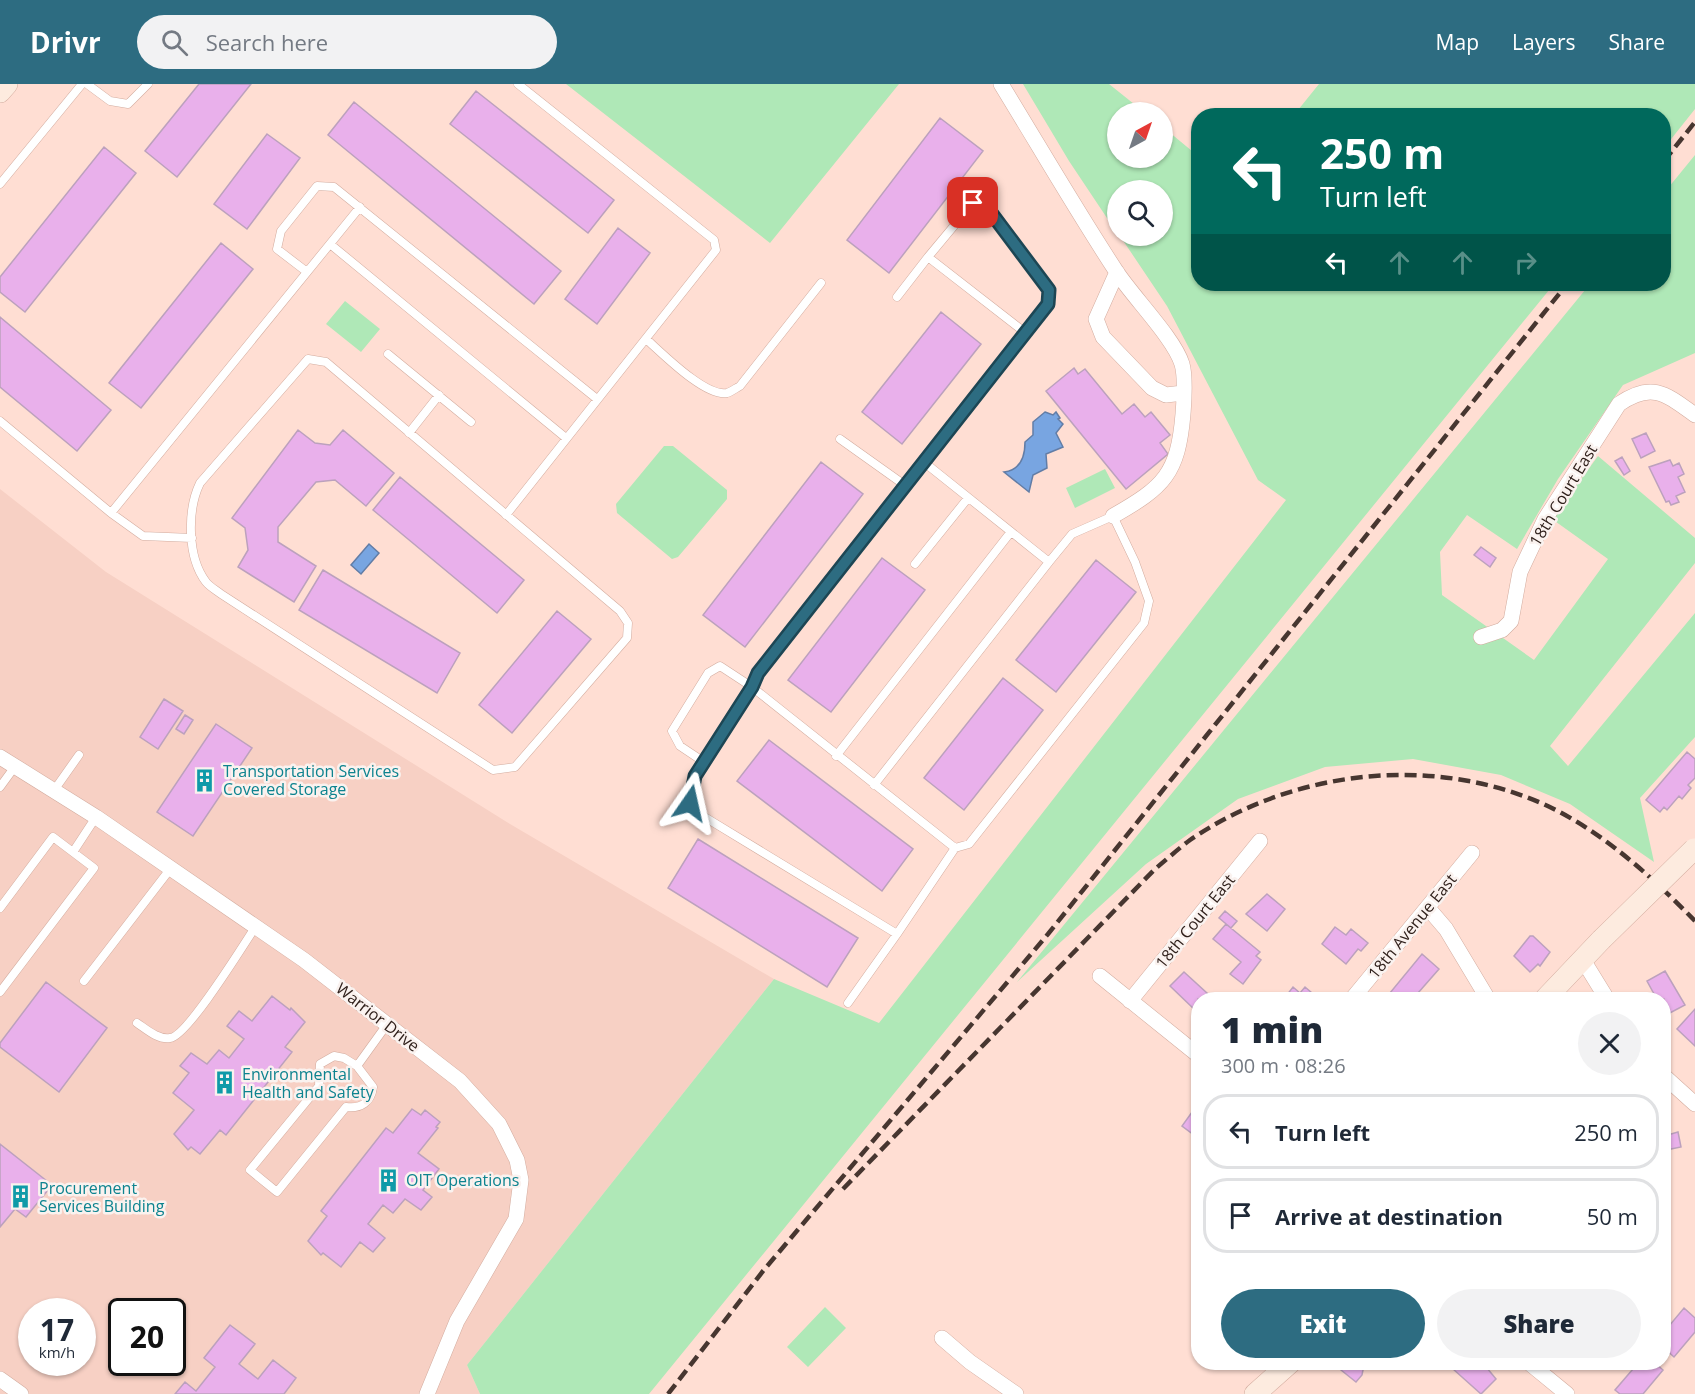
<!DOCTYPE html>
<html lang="en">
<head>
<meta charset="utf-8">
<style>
  body { margin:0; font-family:"Open Sans",sans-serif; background:#f2f2f3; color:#1f2937; height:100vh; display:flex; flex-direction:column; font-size:22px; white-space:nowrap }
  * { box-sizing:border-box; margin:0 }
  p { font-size:20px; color:#747a83 }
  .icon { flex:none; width:33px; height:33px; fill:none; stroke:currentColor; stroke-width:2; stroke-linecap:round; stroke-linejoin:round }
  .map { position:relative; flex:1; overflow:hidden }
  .details { position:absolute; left:1191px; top:908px; width:480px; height:378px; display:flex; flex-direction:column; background:#fff; border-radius:24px; box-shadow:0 2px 4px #0004 }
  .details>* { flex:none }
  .banner { position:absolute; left:1191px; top:24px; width:480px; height:183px; border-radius:24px; box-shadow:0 2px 4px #0004; background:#00695c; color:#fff; overflow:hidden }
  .needle { width:39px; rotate:40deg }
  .tools { position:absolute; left:1107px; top:18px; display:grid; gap:12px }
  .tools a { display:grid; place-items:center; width:66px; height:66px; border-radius:50%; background:#fff; box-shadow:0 2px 4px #0004; font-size:30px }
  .speed { position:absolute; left:18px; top:1214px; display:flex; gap:12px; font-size:30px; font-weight:700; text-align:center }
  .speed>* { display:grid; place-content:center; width:78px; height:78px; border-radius:50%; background:#fff; box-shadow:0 2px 4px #0004; line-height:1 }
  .speed small { font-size:15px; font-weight:400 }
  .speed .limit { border:3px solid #111; border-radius:9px; background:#fff; color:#111 }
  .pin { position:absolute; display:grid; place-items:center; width:51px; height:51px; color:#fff; margin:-26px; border-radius:12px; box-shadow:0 3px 9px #0006 }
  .me { position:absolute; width:66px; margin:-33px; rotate:11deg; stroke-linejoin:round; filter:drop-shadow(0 0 4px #0008) }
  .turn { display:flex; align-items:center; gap:21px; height:126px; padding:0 30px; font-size:27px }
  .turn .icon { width:78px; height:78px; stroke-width:2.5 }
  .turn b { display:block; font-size:42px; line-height:51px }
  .lanes { display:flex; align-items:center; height:57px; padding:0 30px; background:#0003; justify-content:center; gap:30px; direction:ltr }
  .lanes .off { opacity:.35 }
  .round { display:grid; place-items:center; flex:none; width:63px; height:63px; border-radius:32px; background:#f2f2f3 }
  .overview { display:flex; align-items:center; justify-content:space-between; height:102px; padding:0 30px }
  h1 { font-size:36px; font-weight:800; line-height:45px }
  .button { display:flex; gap:12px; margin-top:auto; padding:12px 30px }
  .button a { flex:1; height:69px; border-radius:36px; background:#2d6c81; color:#fff; font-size:24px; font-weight:800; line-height:69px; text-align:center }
  .button a+a { background:#f2f2f3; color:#1f2937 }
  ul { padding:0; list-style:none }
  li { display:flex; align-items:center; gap:18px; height:75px; margin:0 12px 9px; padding:0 18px; border:3px solid #e0e1e3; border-radius:24px }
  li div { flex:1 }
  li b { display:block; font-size:22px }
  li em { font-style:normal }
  header { display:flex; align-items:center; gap:36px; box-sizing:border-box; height:84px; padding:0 30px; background:#2d6c81; color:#fff }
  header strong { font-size:28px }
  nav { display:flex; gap:33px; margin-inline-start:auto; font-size:21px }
  .search { width:420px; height:54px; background:#f2f2f3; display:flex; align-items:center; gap:15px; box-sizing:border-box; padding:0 21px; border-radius:33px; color:#747a83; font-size:22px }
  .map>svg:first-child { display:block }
  .built { fill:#f7d0c4; fill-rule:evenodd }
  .green { fill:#afe8b7 }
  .water { fill:#78a5e1; stroke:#627da6; stroke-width:1.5 }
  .building { fill:#e9b0eb; stroke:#bca1bd; stroke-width:1.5 }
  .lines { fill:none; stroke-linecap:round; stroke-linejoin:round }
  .lane-casing { stroke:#d3ac9f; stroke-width:9 }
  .street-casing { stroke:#d3ac9f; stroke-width:16 }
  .secondary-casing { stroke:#d3ac9f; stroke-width:22 }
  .lane { stroke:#fff; stroke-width:8 }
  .street { stroke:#fff; stroke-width:15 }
  .secondary { stroke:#fdebdf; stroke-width:21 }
  .rail { stroke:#473630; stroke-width:4.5; stroke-dasharray:12 6; stroke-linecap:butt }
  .secondary-bridge-casing { stroke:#d3ac9f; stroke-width:22; stroke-linecap:butt }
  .secondary-bridge { stroke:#fdebdf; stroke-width:21 }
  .route-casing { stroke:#1d4654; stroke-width:15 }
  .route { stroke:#2d6c81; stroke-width:10 }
  .labels { text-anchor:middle; stroke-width:5; stroke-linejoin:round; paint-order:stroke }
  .street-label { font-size:16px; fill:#30211c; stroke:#faf2ef }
  .culture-label { font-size:16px; fill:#0d838f; stroke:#faf2ef; text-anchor:start }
</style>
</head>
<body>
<header>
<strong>Drivr</strong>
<div class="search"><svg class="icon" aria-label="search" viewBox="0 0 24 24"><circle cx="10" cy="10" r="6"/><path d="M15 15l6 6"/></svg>Search here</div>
<nav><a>Map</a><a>Layers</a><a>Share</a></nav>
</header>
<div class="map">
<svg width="1695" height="1310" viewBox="0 0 1695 1310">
  <rect width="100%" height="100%" fill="#ffded3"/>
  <path class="built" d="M 0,405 L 106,488 L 510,740 L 774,895 L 467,1281 L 480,1310 L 0,1310 ZM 32,1227 L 82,1227 L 82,1278 L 32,1278 ZM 122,1227 L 172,1227 L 172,1278 L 122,1278 Z"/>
  <path class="green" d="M 566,0 L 899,0 L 770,159 Z
    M 1023,0 L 1109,0 L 1144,28 L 1118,28 L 1118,74 L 1162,74 L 1163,43 L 1198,72 L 1198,200 L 1554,200 L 649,1310 L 480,1310 L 467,1281 L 774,895 L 879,939 L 1286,416 L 1258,396 L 1167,222 L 1120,152 L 1162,152 L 1162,106 L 1118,106 L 1117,149 L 1069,77 Z
    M 1319,0 L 1695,0 L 1695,25 L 1664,64 L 1664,32 L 1294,31 Z
    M 1695,71 L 1695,269 L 1623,301 L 1558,395 L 1517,465 L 1467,431 L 1440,468 L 1442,511 L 1534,576 L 1608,475 L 1552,435 L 1598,372 L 1695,454 L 1695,479 L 1550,662 L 1568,682 L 1695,529 L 1695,653 L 1640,714 L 1654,778 L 1570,720 L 1501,691 L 1413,675 L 1325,683 L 1238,715 L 1146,780 L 1017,898 L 1590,200 L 1664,200 L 1664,109 Z
    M 345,217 L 380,245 L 361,268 L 326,240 Z
    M 664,362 L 673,362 L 727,406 L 727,415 L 678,473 L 672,475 L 617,429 L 616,420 Z
    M 1105,385 L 1115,404 L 1075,424 L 1066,404 Z
    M 825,1223 L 846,1244 L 808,1283 L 787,1263 Z"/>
  <path class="water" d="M 1045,328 L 1053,331 L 1056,328 L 1060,334 L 1058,335 L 1063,340 L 1056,349 L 1063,363 L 1046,370 L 1047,384 L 1033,391 L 1029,408 L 1004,388 C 1020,386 1025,374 1025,358 L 1033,351 L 1033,338 Z
    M 369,460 L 379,469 L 361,490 L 351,481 Z"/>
  <path class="building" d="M 199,0 L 251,0 L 177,93 L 145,67 Z
    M 476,7 L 614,116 L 588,149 L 450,40 Z
    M 354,18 L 561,187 L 534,220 L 328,51 Z
    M 940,34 L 983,67 L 889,189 L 847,156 Z
    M 267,50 L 300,74 L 247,145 L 214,120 Z
    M 104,63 L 136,89 L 25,228 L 0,208 L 0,193 Z
    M 618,144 L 650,169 L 597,240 L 565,215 Z
    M 221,159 L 253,185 L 141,324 L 109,299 Z
    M 941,228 L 981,260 L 902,360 L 862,328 Z
    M 0,233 L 111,326 L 77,367 L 0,303 Z
    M 1074,284 L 1078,290 L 1085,285 L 1122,330 L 1134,320 L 1145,333 L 1151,328 L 1170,351 L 1160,359 L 1168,370 L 1126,405 L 1046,307 Z
    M 298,346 L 315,359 L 330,361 L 343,346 L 394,389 L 366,422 L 335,396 L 316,398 L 278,443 L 278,458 L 316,482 L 294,518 L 238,483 L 248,466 L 245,444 L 232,434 Z
    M 1646,349 L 1655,367 L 1641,374 L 1632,355 Z
    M 1622,373 L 1630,387 L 1624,391 L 1615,377 Z
    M 1670,376 L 1673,382 L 1679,379 L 1684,390 L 1678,393 L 1685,408 L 1676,412 L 1679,418 L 1671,421 L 1669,417 L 1666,418 L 1649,383 Z
    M 821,378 L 863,410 L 745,563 L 703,531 Z
    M 400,393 L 524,496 L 497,529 L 373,426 Z
    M 1481,463 L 1496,474 L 1490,483 L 1474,471 Z
    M 882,474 L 925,506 L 831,628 L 788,596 Z
    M 1096,476 L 1136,508 L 1056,608 L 1016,576 Z
    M 323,486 L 460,569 L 437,609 L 299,526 Z
    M 557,527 L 591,555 L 512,649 L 479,621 Z
    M 1003,594 L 1043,626 L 964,726 L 924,694 Z
    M 164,615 L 183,627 L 158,665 L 140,653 Z
    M 185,631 L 193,636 L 184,650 L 176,645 Z
    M 216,640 L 252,664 L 193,752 L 157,728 Z
    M 769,656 L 913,765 L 882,807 L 737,697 Z
    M 1687,668 L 1695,675 L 1695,694 L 1688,701 L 1691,704 L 1682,715 L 1679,712 L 1667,726 L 1664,723 L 1660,728 L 1646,716 Z
    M 698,755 L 858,854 L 827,903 L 668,804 Z
    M 1267,810 L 1285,825 L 1267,847 L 1246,830 Z
    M 1225,827 L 1237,837 L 1231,844 L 1219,834 Z
    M 1226,840 L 1260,868 L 1256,872 L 1261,876 L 1243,900 L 1230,890 L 1241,878 L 1213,855 Z
    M 1335,843 L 1346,851 L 1351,845 L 1368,859 L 1361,867 L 1358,865 L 1346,880 L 1322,860 Z
    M 1530,852 L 1533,852 L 1550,868 L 1540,882 L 1538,880 L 1530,888 L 1514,872 Z
    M 1422,870 L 1439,885 L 1418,909 L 1424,915 L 1385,915 Z
    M 1665,887 L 1685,921 L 1666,931 L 1664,915 L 1653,915 L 1651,912 L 1654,910 L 1647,897 Z
    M 1184,888 L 1208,910 L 1204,913 L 1206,915 L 1198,915 L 1198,922 L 1194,925 L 1170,902 Z
    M 46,898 L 107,944 L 59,1008 L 0,963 L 0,959 Z
    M 1293,903 L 1300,909 L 1305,903 L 1319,915 L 1290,915 L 1286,912 Z
    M 272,912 L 290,926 L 291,924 L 305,938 L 285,963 L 292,968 L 226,1051 L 220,1046 L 200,1070 L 191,1063 L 188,1066 L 174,1050 L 194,1026 L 173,1009 L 189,989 L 180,982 L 191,969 L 207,980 L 219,966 L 229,974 L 244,955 L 227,942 L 239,927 L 252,937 Z
    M 1695,925 L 1695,962 L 1677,945 Z
    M 1195,1024 L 1198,1027 L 1198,1054 L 1182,1042 Z
    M 412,1025 L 421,1031 L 425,1026 L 440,1038 L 436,1043 L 438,1044 L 418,1069 L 439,1085 L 423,1106 L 432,1113 L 421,1126 L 405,1115 L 393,1129 L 383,1121 L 368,1140 L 385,1154 L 373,1168 L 360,1158 L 341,1183 L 323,1169 L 321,1171 L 308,1157 L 327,1132 L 321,1127 L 386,1044 L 393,1049 Z
    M 1678,1048 L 1681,1063 L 1666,1066 L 1664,1052 Z
    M 0,1060 L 52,1101 L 26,1133 L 15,1125 L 0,1143 Z
    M 1684,1224 L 1695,1234 L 1695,1248 L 1674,1273 L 1664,1264 L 1664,1248 Z
    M 230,1241 L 255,1260 L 239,1280 L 258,1295 L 273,1276 L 296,1294 L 284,1310 L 175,1310 L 185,1298 L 196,1307 L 215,1283 L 204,1274 Z
    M 1331,1278 L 1360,1278 L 1357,1281 L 1363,1286 L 1362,1291 L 1356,1298 Z
    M 1459,1278 L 1482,1278 L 1496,1295 L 1481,1310 L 1453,1285 Z
    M 1639,1278 L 1654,1278 L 1663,1286 L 1643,1310 L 1620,1310 L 1615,1306 Z"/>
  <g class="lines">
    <defs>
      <path id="lane" d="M 87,0 L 110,17 L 128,20 L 148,0
        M 0,100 L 82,0
        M 330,160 L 566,354
        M 307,188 L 277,165 L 281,147 L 317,102 L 334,103 L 597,315
        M 897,213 L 928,173
        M 646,255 C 662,269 705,313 727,309 C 731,308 736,304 740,302 L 821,199
        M 388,270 L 471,338
        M 308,275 L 326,278 L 620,527 L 628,539 L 627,554 L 515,683 L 493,686 L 221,510 C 216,506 210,503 206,498 C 187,473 187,426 200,399 Z
        M 0,337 L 111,429 L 360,123
        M 409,349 L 439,311
        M 840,355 L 906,402
        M 925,379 L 1049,478 L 1072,450 L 1113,432 L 1135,478 L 1149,517 L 1144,539 L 969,760 L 955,764 L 897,850 L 698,729 L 690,719 L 695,692 L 752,603 L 758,589 L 1027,250 L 1048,220 L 1049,206 L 986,122 L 973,119 L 928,173 L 1027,250
        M 111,429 L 143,452 L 192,454
        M 506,431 L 716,166 L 714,156 L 518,0
        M 915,480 L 968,414
        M 836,672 L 1010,449
        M 704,678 L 680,662 L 672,647 L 708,589 L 720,582 L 752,603 L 955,764
        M 874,701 L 1049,478
        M 0,703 L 16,681
        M 55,705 L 79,671
        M 73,768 L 96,733
        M 0,824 L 53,753 L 94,784 L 0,908
        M 84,897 L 171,784
        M 848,919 L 897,850
        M 137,939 C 146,945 158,956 170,954 C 187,953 244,860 256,842
        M 357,982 L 373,1003 C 371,1018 361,1025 346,1023 L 277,1108 L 250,1086 L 319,1002 L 320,980 L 334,972 L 344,974 L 357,982 L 388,939"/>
      <path id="street" d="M 1001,0 C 1039,62 1076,126 1116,187 C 1132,212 1174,254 1182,280 C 1186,294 1184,316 1183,330 C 1178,390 1164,403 1113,432
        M 1117,188 L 1096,235 L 1103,253 L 1152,304 L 1166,311 L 1183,309
        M 1481,553 L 1502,546 L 1511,537 L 1520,488 L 1545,435 L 1619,320 C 1652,297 1666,310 1695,331
        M 0,673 L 96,733 L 304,876 L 460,997 L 499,1040 L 517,1076 L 521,1096 L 516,1135 L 457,1237 L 427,1310
        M 1428,824 L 1446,845 L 1488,915
        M 1583,876 L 1607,915
        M 1100,892 L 1198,971
        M 1352,915 L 1472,769
        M 1130,917 L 1260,757
        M 1664,992 L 1695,1020
        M 942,1254 L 970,1278 L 1016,1310
        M 1528,1278 L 1567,1310
        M 0,1295 L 21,1310"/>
      <path id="secondary" d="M 0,8 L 7,0
        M 1545,915 L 1601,856
        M 1255,1310 L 1291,1278"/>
    </defs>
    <use href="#lane" class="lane-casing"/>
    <use href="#street" class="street-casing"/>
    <use href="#secondary" class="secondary-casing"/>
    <use href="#lane" class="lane"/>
    <use href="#street" class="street"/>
    <use href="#secondary" class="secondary"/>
    <path class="rail" d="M 1664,77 L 1695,38
      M 843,1105 L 1155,785 C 1166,776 1178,765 1190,756 C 1291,687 1428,670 1541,719 C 1600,745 1651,792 1695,837
      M 668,1310 L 763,1187 L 1048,850 L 1567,200"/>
    <defs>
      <path id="secondary-bridge" d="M 1601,856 L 1694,765"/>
    </defs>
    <use href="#secondary-bridge" class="secondary-bridge-casing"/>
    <use href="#secondary-bridge" class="secondary-bridge"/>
  </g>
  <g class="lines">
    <defs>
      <path id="route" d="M 690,719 L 695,692 L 752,603 L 758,589 L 1048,220 L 1049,206 L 986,122 L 973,119"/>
    </defs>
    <use href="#route" class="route-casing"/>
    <use href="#route" class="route"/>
  </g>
  <defs>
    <symbol id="building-bare" viewBox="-9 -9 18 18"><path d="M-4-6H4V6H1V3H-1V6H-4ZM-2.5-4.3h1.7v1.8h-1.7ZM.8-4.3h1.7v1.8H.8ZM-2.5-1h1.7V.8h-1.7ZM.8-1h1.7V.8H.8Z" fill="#0f9aa8" stroke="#faf2ef" stroke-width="2.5" paint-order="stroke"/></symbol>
  </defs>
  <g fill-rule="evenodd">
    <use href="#building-bare" x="188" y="680" width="33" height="33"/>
    <use href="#building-bare" x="208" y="982" width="33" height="33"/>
    <use href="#building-bare" x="372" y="1080" width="33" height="33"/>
    <use href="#building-bare" x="4" y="1096" width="33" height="33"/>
  </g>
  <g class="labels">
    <g class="street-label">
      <text transform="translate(1563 411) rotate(-59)" y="6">18th Court East</text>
      <text transform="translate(1195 837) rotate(-51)" y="6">18th Court East</text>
      <text transform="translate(1412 842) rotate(-51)" y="6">18th Avenue East</text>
      <text transform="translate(378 933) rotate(38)" y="6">Warrior Drive</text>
    </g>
    <g class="culture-label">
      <text x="223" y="693">Transportation Services<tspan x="223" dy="18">Covered Storage</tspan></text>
      <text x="242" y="996">Environmental<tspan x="242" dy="18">Health and Safety</tspan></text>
      <text x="406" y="1102">OIT Operations</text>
      <text x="39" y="1110">Procurement<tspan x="39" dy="18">Services Building</tspan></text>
    </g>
  </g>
</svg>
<div class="tools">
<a><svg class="needle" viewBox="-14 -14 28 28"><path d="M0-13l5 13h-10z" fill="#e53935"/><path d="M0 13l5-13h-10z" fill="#747a83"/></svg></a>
<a><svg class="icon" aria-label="search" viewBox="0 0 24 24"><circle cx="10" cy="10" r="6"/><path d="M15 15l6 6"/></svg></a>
</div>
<div class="speed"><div>17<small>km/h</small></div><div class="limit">20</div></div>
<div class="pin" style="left:973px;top:119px;background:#d93025"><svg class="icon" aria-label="arrive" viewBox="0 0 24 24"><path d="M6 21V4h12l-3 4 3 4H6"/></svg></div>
<svg class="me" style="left:690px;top:719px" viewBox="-20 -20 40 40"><path d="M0-17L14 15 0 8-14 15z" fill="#2d6c81" stroke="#fff" stroke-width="4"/></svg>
<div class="banner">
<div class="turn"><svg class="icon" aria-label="left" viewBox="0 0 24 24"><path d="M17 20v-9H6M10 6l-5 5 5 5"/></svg><div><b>250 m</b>Turn left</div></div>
<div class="lanes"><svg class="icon" aria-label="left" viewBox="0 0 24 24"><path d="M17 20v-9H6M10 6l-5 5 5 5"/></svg><svg class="icon off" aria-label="ahead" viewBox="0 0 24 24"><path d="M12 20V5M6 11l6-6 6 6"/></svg><svg class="icon off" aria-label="ahead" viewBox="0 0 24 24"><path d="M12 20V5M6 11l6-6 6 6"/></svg><svg class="icon off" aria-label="right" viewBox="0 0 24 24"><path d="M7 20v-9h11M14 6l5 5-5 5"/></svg></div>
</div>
<section class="details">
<div class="overview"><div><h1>1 min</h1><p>300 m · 08:26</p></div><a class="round"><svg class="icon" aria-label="close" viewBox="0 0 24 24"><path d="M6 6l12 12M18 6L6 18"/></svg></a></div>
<ul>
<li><svg class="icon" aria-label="left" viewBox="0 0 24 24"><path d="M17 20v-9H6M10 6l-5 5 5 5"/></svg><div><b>Turn left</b></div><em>250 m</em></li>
<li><svg class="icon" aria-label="arrive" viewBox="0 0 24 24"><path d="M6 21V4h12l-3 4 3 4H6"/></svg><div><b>Arrive at destination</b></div><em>50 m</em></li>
</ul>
<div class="button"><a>Exit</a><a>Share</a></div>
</section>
</div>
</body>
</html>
